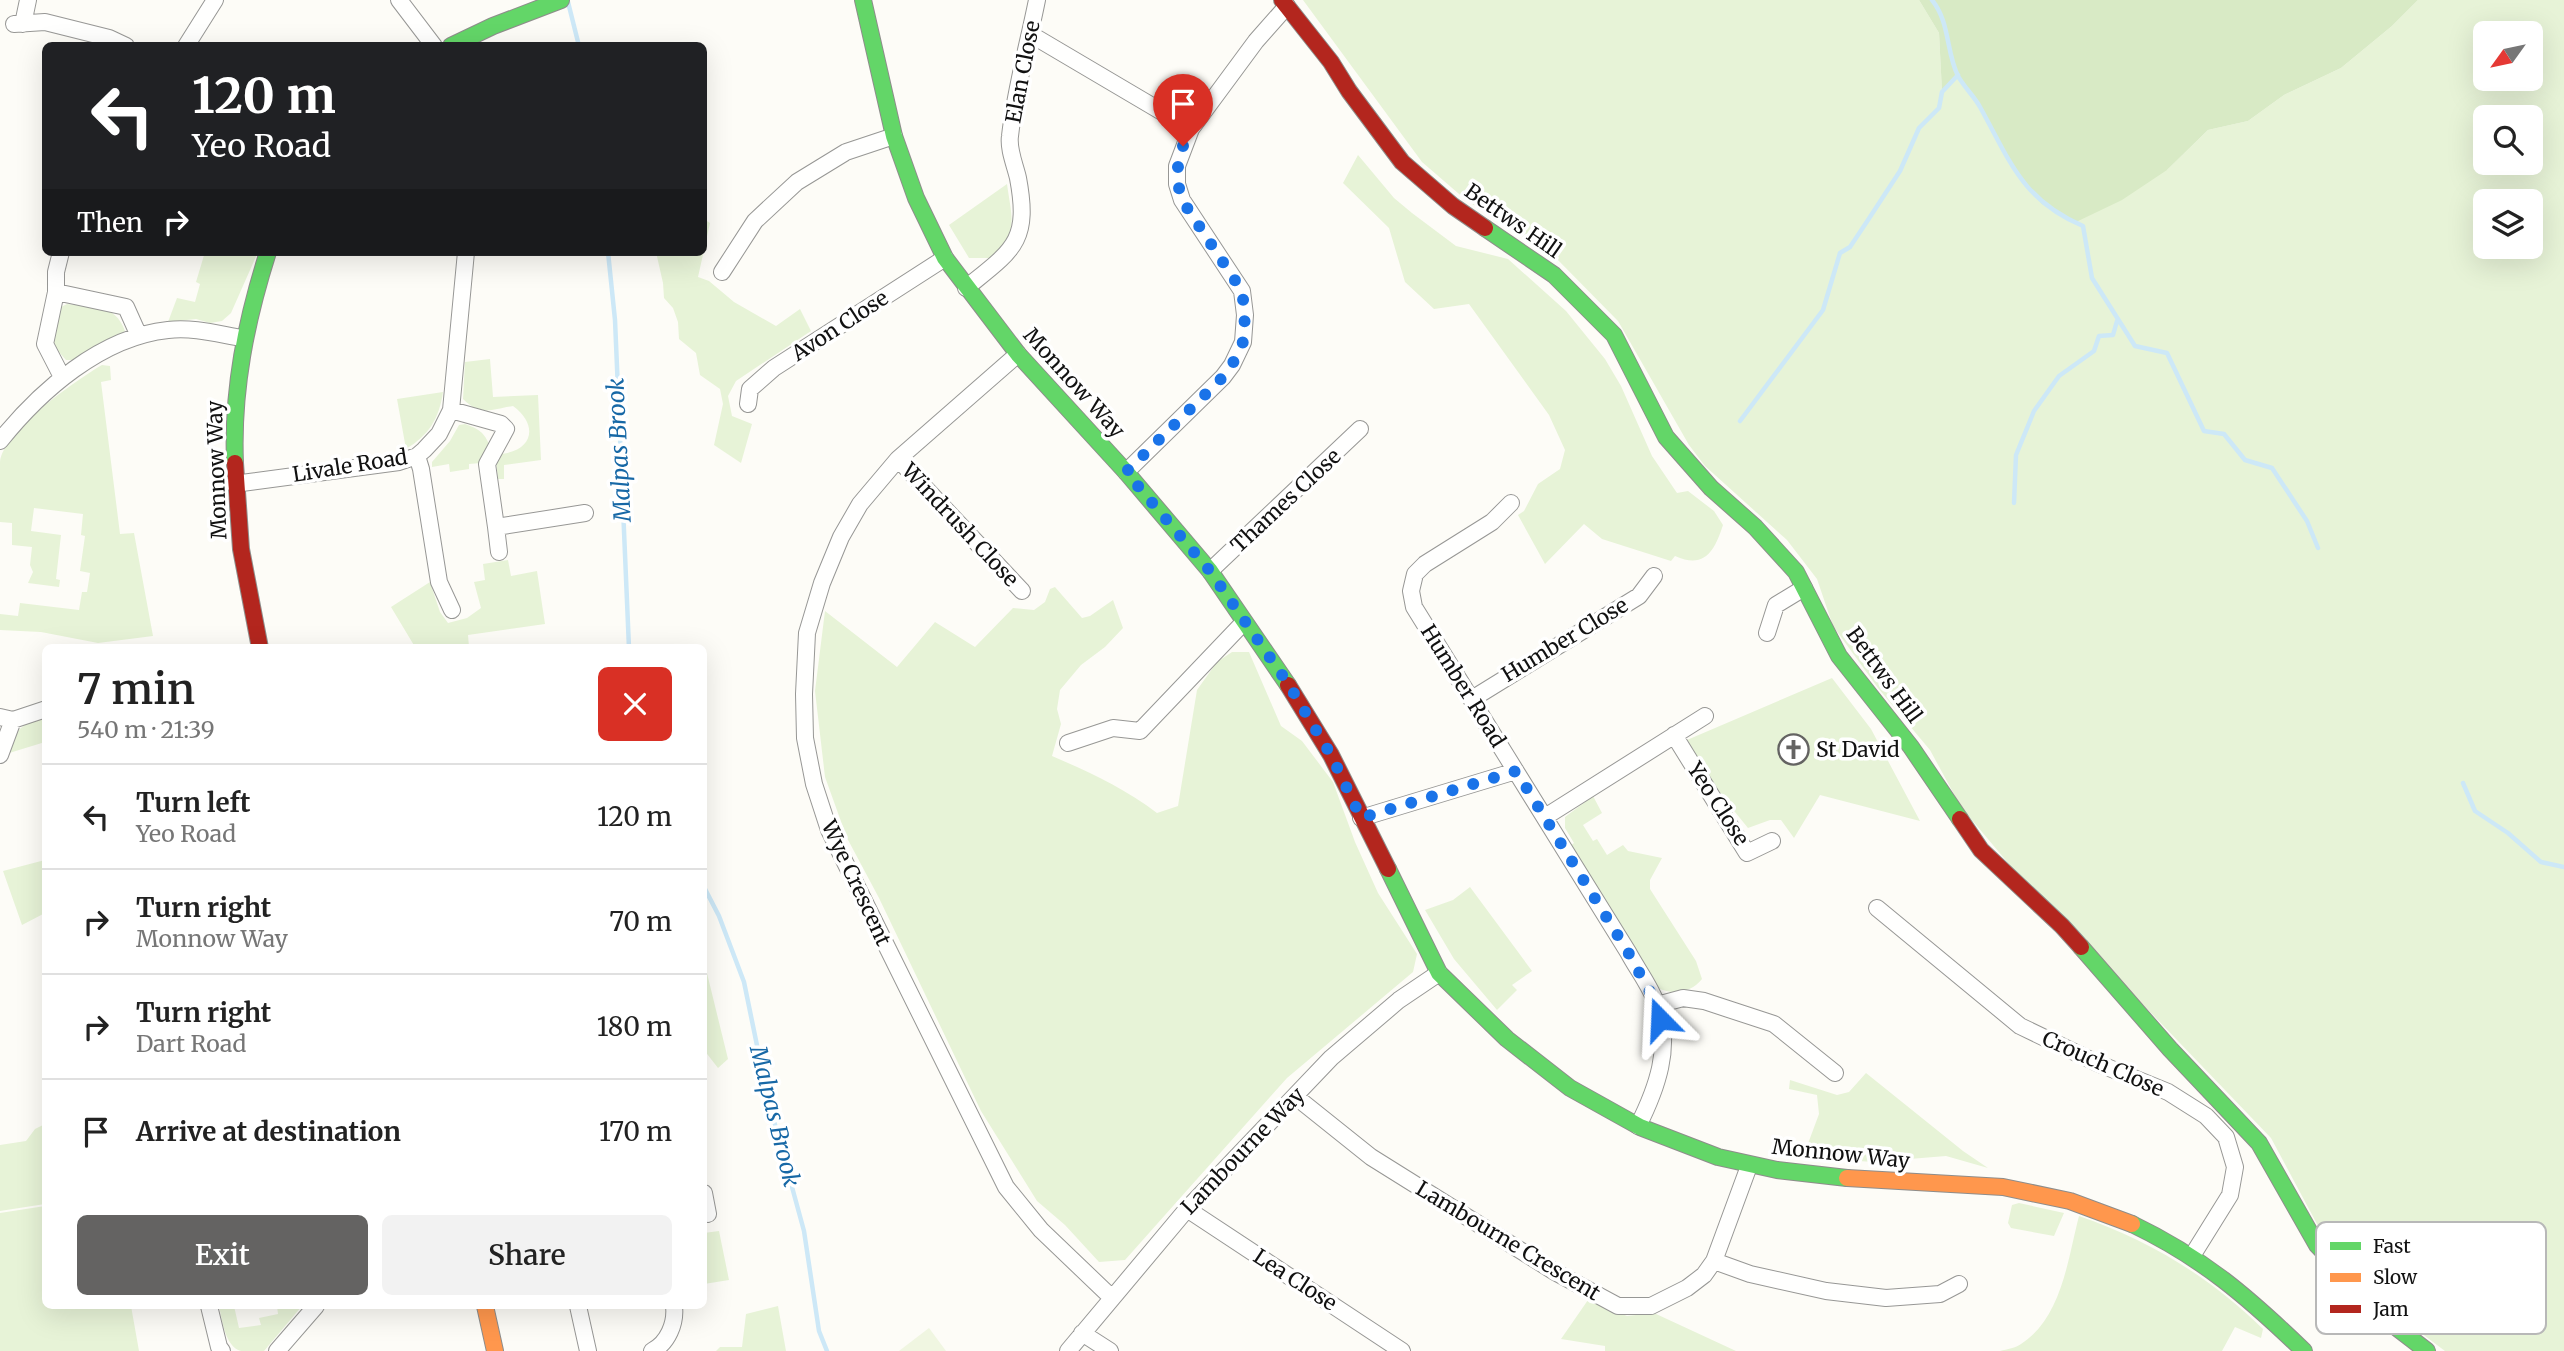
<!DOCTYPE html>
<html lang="en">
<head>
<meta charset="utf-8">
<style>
  body { margin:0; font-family:Merriweather,serif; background:#f2f2f2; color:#222; height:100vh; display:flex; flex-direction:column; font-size:26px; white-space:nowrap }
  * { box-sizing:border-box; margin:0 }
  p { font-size:23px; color:#767676 }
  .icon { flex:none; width:38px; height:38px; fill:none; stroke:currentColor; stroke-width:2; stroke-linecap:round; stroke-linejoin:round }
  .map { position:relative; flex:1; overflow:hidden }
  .sheet { position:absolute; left:42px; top:644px; width:665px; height:665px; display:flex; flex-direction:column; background:#fff; border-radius:10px; box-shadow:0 7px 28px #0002 }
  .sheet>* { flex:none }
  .top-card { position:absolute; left:42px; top:42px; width:665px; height:214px; border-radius:10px; box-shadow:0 7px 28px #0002; background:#202124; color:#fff; overflow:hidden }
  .needle { width:46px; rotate:237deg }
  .controls { position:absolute; left:2473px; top:21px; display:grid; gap:14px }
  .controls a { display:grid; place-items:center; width:70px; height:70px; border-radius:10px; background:#fff; box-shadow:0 7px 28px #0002; font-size:35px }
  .pin { position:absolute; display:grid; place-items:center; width:60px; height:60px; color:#fff; margin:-72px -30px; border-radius:50% 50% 50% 0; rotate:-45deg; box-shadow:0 0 7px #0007 }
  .pin .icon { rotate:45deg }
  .me { position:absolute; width:77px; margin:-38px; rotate:339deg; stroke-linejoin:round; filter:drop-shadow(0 0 5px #0008) }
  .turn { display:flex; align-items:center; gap:24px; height:147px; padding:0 35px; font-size:32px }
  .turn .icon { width:91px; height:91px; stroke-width:2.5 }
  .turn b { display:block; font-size:49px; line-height:60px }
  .then { display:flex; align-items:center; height:66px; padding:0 35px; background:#0003; gap:14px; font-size:26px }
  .round { display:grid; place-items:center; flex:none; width:74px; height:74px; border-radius:10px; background:#f2f2f2 }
  .summary { display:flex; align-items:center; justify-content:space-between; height:119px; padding:0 35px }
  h1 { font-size:42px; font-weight:600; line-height:52px }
  .cta { display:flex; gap:14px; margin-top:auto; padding:14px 35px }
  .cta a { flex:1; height:80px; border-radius:10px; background:#646362; color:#fff; font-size:28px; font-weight:600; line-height:80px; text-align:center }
  .cta a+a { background:#f2f2f2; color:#222 }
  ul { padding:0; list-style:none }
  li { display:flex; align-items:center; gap:21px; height:105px; padding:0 35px; border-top:2px solid #e0e0e0 }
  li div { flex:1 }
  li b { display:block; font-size:26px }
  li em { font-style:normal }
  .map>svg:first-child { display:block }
  .green { fill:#e7f3d7; fill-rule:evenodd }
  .forest { fill:#d8eac5 }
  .pitch { fill:#f0f6e1 }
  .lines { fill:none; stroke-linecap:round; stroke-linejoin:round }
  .stream { stroke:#cde8f7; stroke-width:4.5 }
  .street-casing { stroke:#979795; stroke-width:18 }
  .fast-casing { stroke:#8e8d8b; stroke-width:18 }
  .slow-casing { stroke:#8e8d8b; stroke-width:18 }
  .jam-casing { stroke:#8e8d8b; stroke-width:18 }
  .street { stroke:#fffffe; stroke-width:16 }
  .fast { stroke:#63d668; stroke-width:16 }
  .slow { stroke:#ff974d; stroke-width:16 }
  .jam { stroke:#b3261e; stroke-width:16 }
  .route { stroke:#1a73e8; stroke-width:12; stroke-dasharray:0 21.6 }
  .labels { text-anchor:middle; stroke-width:7; stroke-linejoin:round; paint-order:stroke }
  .street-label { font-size:21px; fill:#111; stroke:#fff }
  .poi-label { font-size:21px; fill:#111; stroke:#fff; text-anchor:start }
  .water-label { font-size:23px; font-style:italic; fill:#1768a6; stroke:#fff }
  .key { fill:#fff; stroke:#b8b8b8; stroke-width:2 }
  .key-label { font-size:19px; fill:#111 }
</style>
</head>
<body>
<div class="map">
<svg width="2564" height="1351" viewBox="0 0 2564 1351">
  <rect width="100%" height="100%" fill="#fdfcf7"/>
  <path class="green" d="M 1303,0 L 1919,0 L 1939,33 L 1942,91 L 1958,75 L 1977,101 L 2167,170 L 2208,130 L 2248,121 L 2284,95 L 2341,68 L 2392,26 L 2418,0 L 2564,0 L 2564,1351 L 2445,1351 L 2393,1312 L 2341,1258 L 2317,1224 L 2271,1138 L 2014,870 L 1961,807 L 1930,750 L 1878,688 L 1833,626 L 1817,579 L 1787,540 L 1705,466 L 1689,445 L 1618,321 L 1555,257 L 1466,200 L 1422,162 ZM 2485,33 L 2530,33 L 2530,79 L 2485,79 ZM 2485,117 L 2530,117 L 2530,163 L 2485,163 ZM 2485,201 L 2530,201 L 2530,247 L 2485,247 Z
    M 1358,155 L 1394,198 L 1412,213 L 1456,246 L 1508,259 L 1566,311 L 1605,359 L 1621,386 L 1652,456 L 1677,493 L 1688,491 L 1714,511 L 1723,525 C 1715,549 1706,570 1675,556 L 1671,561 L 1602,539 L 1584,524 L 1545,564 L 1518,515 L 1524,511 L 1538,484 L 1560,469 L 1565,450 L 1549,415 L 1469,304 L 1434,309 L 1405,282 L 1389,228 L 1343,183 Z
    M 1007,184 C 1012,220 1019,231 991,258 L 969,258 L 949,225 Z
    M 704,219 L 710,223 L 698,277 L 709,281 L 734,302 L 776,326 L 800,309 L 811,331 L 736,381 L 728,396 L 732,416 L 752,424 L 741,463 L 714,445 L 723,404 L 720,389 L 700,375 L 696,353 L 679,339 L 678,322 L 673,308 L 664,298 L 663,283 L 656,252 L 704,252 Z
    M 205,252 L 258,252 L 231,313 L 222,321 L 210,323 L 196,319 L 168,322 L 177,298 L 195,302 L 200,284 L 196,282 Z
    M 67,304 C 92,307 115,303 125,331 L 75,360 L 66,360 L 58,351 L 52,338 L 61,307 Z
    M 490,359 L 493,397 L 538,395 L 541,460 L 504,465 L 504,479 L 498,479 L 496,461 L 499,454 C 532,452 540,426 513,406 C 492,409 481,417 463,399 L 465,362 Z
    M 102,365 L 110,366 L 111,380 L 101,382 L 120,534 L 134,533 L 153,636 L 98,643 L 41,632 L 0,630 L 0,614 L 18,616 L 20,603 L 79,610 L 82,592 L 87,592 L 90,573 L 80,571 L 85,536 L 81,535 L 83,514 L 34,508 L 31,531 L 61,535 L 56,579 L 60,580 L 59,587 L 28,583 L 33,572 L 30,565 L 32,547 L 12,545 L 12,523 L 0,522 C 0,503 0,481 0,462 C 4,430 75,381 102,365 Z
    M 443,392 C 439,419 429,435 406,449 L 397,399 Z
    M 465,424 C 479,429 484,432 490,446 L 481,463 L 469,464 L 469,469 L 450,472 L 449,464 L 432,467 L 432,462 L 450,441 L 459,425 Z
    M 508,560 L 511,576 L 537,571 L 545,624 L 468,635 L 469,647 L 415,647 L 391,607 L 430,582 L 440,612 L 448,623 L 467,618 L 481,608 L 474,582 L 485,580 L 483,564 Z
    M 1055,587 L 1082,618 L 1090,616 L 1113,600 L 1123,628 L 1105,647 L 1081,665 L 1060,690 L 1057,709 L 1061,724 L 1052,756 C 1089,772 1124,788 1157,813 L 1178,806 L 1197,690 L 1217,662 L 1232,652 L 1249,652 L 1281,726 L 1302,741 L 1333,782 L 1355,842 L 1378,893 L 1417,954 L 1413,972 L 1287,1078 L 1125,1260 L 1099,1262 L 1065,1225 L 1037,1201 L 981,1111 L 879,898 L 847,838 L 825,777 L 815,691 L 825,611 L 897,667 L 935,622 L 975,647 L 1013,608 L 1034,610 L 1045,602 L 1050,589 Z
    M 1832,678 L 1871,729 L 1920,821 L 1820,795 L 1794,838 L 1781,820 L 1770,820 L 1748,828 L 1722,796 L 1687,740 Z
    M 45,716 L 45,742 L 6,754 C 17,728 19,726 45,716 Z
    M 1593,796 L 1602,813 L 1583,825 L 1593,841 L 1597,839 L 1607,855 L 1623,845 L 1628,851 L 1662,858 L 1650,880 L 1650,889 L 1696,961 L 1702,979 C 1691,993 1672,996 1656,987 L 1570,846 L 1574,843 L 1565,828 L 1565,817 Z
    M 45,860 L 45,913 L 22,925 L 3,871 Z
    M 1470,887 L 1532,971 L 1512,985 L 1517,990 L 1497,1010 L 1454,959 L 1425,910 L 1453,900 Z
    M 704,961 L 728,1059 L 718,1068 L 704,1050 Z
    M 1866,1073 L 1963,1151 L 1988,1168 L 1946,1156 L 1873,1162 L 1803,1157 L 1819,1114 L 1817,1095 L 1789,1089 L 1790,1080 L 1837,1095 L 1849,1092 Z
    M 45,1124 L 45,1204 L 0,1211 L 0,1145 L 26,1141 L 35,1129 Z
    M 2019,1203 L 2064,1213 L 2054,1236 L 2011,1228 L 2008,1223 L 2012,1205 Z
    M 45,1206 L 46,1306 L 131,1306 L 139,1351 L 0,1351 L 0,1213 Z
    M 2079,1216 C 2149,1240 2210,1277 2263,1329 L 2261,1338 L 2235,1327 L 2222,1351 L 2000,1351 C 2007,1349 2016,1348 2021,1344 C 2062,1318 2068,1258 2079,1216 Z
    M 719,1231 L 729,1280 L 704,1284 L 704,1233 Z
    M 1588,1300 L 1627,1316 L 1654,1313 L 1736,1351 L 1605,1351 L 1605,1346 L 1561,1339 Z
    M 219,1306 L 234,1306 L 239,1328 L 261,1325 L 259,1318 L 278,1314 L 277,1306 L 302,1306 L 264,1351 C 257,1351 248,1351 241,1351 C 225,1347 222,1319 219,1306 Z
    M 778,1306 L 786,1351 L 716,1351 L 720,1347 L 742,1347 L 746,1314 Z"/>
  <path class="forest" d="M 1919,0 L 2418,0 L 2392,26 L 2341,68 L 2284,95 L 2248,121 L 2208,130 L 2167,170 L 2122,200 L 2074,223 L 2042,204 L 2020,180 L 1977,101 L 1958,76 L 1942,92 L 1939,33 Z"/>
  <path class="pitch" d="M 929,1328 L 946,1351 L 899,1351 Z"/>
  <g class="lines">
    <path class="stream" d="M 1932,0 C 1950,22 1946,52 1958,76 C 1964,87 1974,96 1980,107 C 2010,161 2022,200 2083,226 L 2092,278 L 2135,346 L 2167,353 L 2204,431 L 2224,434 L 2245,460 L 2272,468 L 2307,521 L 2318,548
      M 568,2 L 579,46
      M 608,252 L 615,320 L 629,648
      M 1740,421 L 1823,310 L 1840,253 L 1850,247 L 1868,220 L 1900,171 L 1919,128 L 1939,108 L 1942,92 L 1958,75
      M 2014,503 L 2016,455 L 2034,411 L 2059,376 L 2094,351 L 2099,336 L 2113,335 L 2117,321
      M 2463,783 L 2475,811 L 2508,833 L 2541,862 L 2564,867
      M 704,887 L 719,916 L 744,982 L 768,1099 L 804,1231 L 819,1331 L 827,1351"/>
    <defs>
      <path id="street" d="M 399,0 L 434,46
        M 14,24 L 45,22 L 109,38 L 126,46
        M 23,24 L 28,0
        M 1030,34 L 1191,129
        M 186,46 L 215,0
        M 61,252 L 56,272 L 56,292 L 45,344 L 62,377
        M 722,272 L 755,221 L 797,182 L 846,152 L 894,136
        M 966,288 C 1013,250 1030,242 1018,178 C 1015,165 1008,149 1010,136 C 1015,91 1028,45 1037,0
        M 56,292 L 126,307 L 139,336
        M 1018,354 L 898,459 L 860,504 L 841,537 L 822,583 L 807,633 L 804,694 L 805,738 L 814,784 L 829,830 L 1006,1187 L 1041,1230 L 1111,1297
        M 748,404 L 750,389 L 774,368 L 945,258
        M 451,410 L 501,424 L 506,429 L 487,464 L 496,527 L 585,513
        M 0,441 C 40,391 101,337 168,330 C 193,327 218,334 242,338
        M 417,456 L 421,469 L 439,582 L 452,610
        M 898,459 L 1022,591
        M 1126,472 L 1223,377 L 1232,365 L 1243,342 L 1245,315 L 1242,291 L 1182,200 L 1177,184 L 1177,166 L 1191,129 L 1256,41 L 1287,6
        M 234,484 L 399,462 L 417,456 L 424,450 L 439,434 L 451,410 L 466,252
        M 1511,503 L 1492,522 L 1425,564 L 1415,574 L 1411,591 L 1414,607 L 1628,952 C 1637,969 1651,987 1657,1005 C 1672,1047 1657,1088 1638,1126
        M 496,527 L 499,552
        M 1210,571 L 1360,429
        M 1767,633 L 1776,605 L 1804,588
        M 1472,699 L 1639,596 L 1654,576
        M 0,717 L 13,720 L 46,709
        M 1674,735 L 1747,853 L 1772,841
        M 1068,743 L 1113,728 L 1140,731 L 1244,622
        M 0,755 L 13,720
        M 1545,817 L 1705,716
        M 1361,818 L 1516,771
        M 1877,908 L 2020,1026 L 2097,1063 L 2168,1092 L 2206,1116 L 2226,1137 L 2235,1167 L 2230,1195 L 2192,1256
        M 1657,1005 L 1683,998 L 1704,1001 L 1774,1024 L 1835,1073
        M 1296,1097 L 1371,1157 L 1555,1272 L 1618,1306 L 1651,1306 L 1687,1288 L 1704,1275 L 1714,1261 L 1749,1166
        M 704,1193 L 708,1214
        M 1187,1209 L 1402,1351
        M 1714,1261 L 1750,1274 L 1826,1291 L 1886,1298 L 1940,1294 L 1959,1284
        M 209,1306 L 219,1347 L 222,1351
        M 578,1306 L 588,1351
        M 1082,1333 L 1110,1351
        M 277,1351 L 316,1306
        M 652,1351 C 668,1343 676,1323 674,1306
        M 1068,1351 L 1187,1209 L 1331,1058 L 1399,1000 L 1439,973"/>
      <path id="fast" d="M 863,0 L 894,136 L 916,198 L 945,258 L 1018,354 L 1126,472 L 1210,571 L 1288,685
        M 451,46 L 493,26 L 561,0
        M 1485,228 L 1554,275 L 1614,335 L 1666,437 L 1711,488 L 1755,527 L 1796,572 L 1839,656 L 1911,747 L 1960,819
        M 235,463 C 232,390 246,321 268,252
        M 1388,869 L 1439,973 L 1507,1039 L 1570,1088 L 1640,1127 L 1718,1157 L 1777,1170 L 1847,1178
        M 2081,947 L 2170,1049 L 2259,1143 L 2317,1245 L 2392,1324 L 2427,1351
        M 2132,1224 C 2203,1258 2248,1297 2304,1351"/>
      <path id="slow" d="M 1847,1178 L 2003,1187 L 2070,1201 L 2132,1224
        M 485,1306 L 495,1351"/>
      <path id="jam" d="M 1282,0 L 1331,62 L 1349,91 L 1402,162 L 1453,206 L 1485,228
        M 235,463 L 241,549 L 260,648
        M 1288,685 L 1331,755 L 1388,869
        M 1960,819 L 1981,850 L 2062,926 L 2081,947"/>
    </defs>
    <use href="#street" class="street-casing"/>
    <use href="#fast" class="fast-casing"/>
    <use href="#slow" class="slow-casing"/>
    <use href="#jam" class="jam-casing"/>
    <use href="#street" class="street"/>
    <use href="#fast" class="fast"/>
    <use href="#slow" class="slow"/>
    <use href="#jam" class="jam"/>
  </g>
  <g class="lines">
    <path class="route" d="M 1183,146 C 1176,166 1176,180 1182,200 L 1242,291 L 1245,315 L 1243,342 L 1232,365 L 1223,377 L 1126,472 L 1210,571 L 1289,685 L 1331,755 L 1361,818 L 1516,771 L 1628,952 L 1657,1005 L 1660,1019"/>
  </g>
  <defs>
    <symbol id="church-ring" viewBox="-11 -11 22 22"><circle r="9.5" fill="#fff" stroke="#646362" stroke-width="1.5"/><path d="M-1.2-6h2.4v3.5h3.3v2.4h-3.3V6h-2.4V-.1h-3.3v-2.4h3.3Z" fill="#646362"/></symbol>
  </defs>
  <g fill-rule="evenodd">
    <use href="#church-ring" x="1776" y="732" width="35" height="35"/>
  </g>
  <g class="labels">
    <g class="street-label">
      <text transform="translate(1023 72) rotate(-79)" y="7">Elan Close</text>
      <text transform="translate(1513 221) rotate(35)" y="7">Bettws Hill</text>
      <text transform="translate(840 326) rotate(-33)" y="7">Avon Close</text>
      <text transform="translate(1074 383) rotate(48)" y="7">Monnow Way</text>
      <text transform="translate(350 466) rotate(-9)" y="7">Livale Road</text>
      <text transform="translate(217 470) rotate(-92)" y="7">Monnow Way</text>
      <text transform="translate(1286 501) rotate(-43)" y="7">Thames Close</text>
      <text transform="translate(960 525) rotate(47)" y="7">Windrush Close</text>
      <text transform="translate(1565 640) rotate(-31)" y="7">Humber Close</text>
      <text transform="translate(1884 675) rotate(54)" y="7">Bettws Hill</text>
      <text transform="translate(1463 686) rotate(58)" y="7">Humber Road</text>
      <text transform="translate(1718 804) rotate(57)" y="7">Yeo Close</text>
      <text transform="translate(856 883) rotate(65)" y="7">Wye Crescent</text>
      <text transform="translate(2103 1064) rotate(24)" y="7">Crouch Close</text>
      <text transform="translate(1243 1151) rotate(-46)" y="7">Lambourne Way</text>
      <text transform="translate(1841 1154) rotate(6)" y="7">Monnow Way</text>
      <text transform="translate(1508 1241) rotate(31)" y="7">Lambourne Crescent</text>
      <text transform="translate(1295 1280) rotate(33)" y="7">Lea Close</text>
    </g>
    <g class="poi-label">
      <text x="1816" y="757">St David</text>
    </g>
    <g class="water-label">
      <text transform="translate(619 450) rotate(-93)" y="8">Malpas Brook</text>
      <text transform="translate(775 1116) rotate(76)" y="8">Malpas Brook</text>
    </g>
  </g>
  <rect x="2316" y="1222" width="230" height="112" rx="10" class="key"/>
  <rect x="2330" y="1242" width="31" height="8" fill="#63d668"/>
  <rect x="2330" y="1273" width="31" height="9" fill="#ff974d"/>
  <rect x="2330" y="1305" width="31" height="8" fill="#b3261e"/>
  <g class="key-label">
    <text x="2373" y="1253">Fast</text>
    <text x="2373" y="1284">Slow</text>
    <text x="2373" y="1316">Jam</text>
  </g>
</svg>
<div class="controls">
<a><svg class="needle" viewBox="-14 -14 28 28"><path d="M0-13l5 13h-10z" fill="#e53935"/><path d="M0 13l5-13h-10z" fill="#767676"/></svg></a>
<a><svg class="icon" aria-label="search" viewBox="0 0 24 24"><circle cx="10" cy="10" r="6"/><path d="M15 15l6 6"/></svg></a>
<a><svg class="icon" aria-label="layers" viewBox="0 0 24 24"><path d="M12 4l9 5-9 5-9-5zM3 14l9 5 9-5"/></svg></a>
</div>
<div class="pin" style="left:1183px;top:146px;background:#d93025"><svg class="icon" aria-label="arrive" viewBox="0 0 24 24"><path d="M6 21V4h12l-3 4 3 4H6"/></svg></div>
<svg class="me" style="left:1660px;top:1019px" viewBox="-20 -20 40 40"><path d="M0-17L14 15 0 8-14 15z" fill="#1a73e8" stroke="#fff" stroke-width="4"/></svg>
<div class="top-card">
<div class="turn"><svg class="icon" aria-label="left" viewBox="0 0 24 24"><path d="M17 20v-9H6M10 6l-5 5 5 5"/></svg><div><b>120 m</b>Yeo Road</div></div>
<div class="then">Then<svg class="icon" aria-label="right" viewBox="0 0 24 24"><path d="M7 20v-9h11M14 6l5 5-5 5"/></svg></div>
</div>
<section class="sheet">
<div class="summary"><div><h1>7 min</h1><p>540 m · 21:39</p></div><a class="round" style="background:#d93025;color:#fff"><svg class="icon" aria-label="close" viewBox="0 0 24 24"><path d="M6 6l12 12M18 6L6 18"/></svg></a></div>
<ul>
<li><svg class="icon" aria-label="left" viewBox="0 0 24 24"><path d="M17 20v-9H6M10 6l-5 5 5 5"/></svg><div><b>Turn left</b><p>Yeo Road</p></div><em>120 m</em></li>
<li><svg class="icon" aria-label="right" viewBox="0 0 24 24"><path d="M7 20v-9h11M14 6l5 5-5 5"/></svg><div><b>Turn right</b><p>Monnow Way</p></div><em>70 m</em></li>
<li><svg class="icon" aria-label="right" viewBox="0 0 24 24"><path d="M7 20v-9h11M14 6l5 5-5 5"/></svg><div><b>Turn right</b><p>Dart Road</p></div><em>180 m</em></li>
<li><svg class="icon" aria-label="arrive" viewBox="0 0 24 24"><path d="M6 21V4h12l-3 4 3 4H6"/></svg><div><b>Arrive at destination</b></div><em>170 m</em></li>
</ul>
<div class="cta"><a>Exit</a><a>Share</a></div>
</section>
</div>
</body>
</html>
